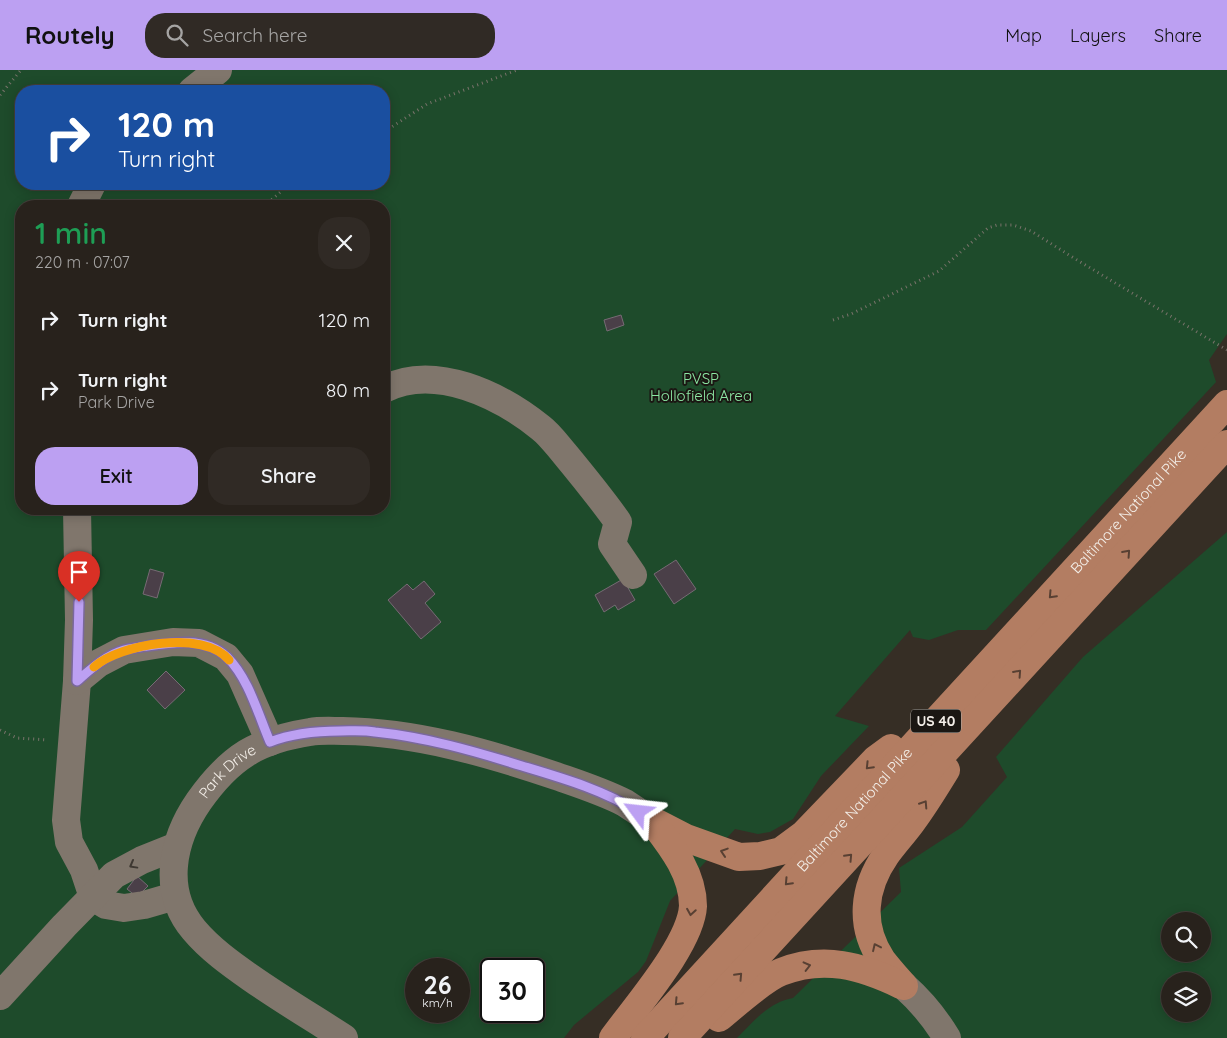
<!DOCTYPE html>
<html lang="en">
<head>
<meta charset="utf-8">
<style>
  body { margin:0; font-family:Quicksand,sans-serif; background:#302a25; color:#f1f3f6; height:100vh; display:flex; flex-direction:column; font-size:19px; white-space:nowrap }
  * { box-sizing:border-box; margin:0 }
  p { font-size:16px; color:#a5a4a3 }
  .icon { flex:none; width:28px; height:28px; fill:none; stroke:currentColor; stroke-width:2; stroke-linecap:round; stroke-linejoin:round }
  .map { position:relative; flex:1; overflow:hidden }
  .side { position:absolute; left:15px; top:130px; width:375px; height:315px; display:flex; flex-direction:column; background:#28221c; border-radius:20px; box-shadow:0 2px 12px #0003,0 0 0 1px #443f3b }
  .side>* { flex:none }
  .top-card { position:absolute; left:15px; top:15px; width:375px; height:105px; border-radius:20px; box-shadow:0 2px 12px #0003,0 0 0 1px #443f3b; background:#1a4fa0; color:#fff; overflow:hidden }
  .buttons { position:absolute; left:1161px; top:842px; display:grid; gap:10px }
  .buttons a { display:grid; place-items:center; width:50px; height:50px; border-radius:50%; background:#28221c; box-shadow:0 2px 12px #0003,0 0 0 1px #443f3b; font-size:25px }
  .speed { position:absolute; left:405px; top:888px; display:flex; gap:10px; font-size:25px; font-weight:700; text-align:center }
  .speed>* { display:grid; place-content:center; width:65px; height:65px; border-radius:50%; background:#28221c; box-shadow:0 2px 12px #0003,0 0 0 1px #443f3b; line-height:1 }
  .speed small { font-size:12px; font-weight:400 }
  .speed .limit { border:2px solid #111; border-radius:8px; background:#fff; color:#111 }
  .pin { position:absolute; display:grid; place-items:center; width:42px; height:42px; color:#fff; margin:-51px -21px; border-radius:50% 50% 50% 0; rotate:-45deg; box-shadow:0 0 5px #0007 }
  .pin .icon { rotate:45deg }
  .me { position:absolute; width:55px; margin:-28px; rotate:300deg; stroke-linejoin:round; filter:drop-shadow(0 0 4px #0008) }
  .turn { display:flex; align-items:center; gap:18px; height:105px; padding:0 20px; font-size:22px }
  .turn .icon { width:65px; height:65px; stroke-width:2.5 }
  .turn b { display:block; font-size:35px; line-height:42px }
  .round { display:grid; place-items:center; flex:none; width:52px; height:52px; border-radius:20px; background:#302a25 }
  .overview { display:flex; align-items:center; justify-content:space-between; height:85px; padding:0 20px }
  h1 { font-size:30px; font-weight:600; line-height:38px; color:#1e9e55 }
  .cta { display:flex; gap:10px; margin-top:auto; padding:10px 20px }
  .cta a { flex:1; height:58px; border-radius:20px; background:#bca0f2; color:#111; font-size:20px; font-weight:600; line-height:58px; text-align:center }
  .cta a+a { background:#302a25; color:#f1f3f6 }
  ul { padding:0; list-style:none }
  li { display:flex; align-items:center; gap:15px; height:70px; padding:0 20px }
  li div { flex:1 }
  li b { display:block; font-size:19px }
  li em { font-style:normal }
  header { display:flex; align-items:center; gap:30px; box-sizing:border-box; height:70px; padding:0 25px; background:#bca0f2; color:#111 }
  header strong { font-size:24px }
  nav { display:flex; gap:28px; margin-inline-start:auto; font-size:18px }
  .search { width:350px; height:45px; background:#302a25; display:flex; align-items:center; gap:12px; box-sizing:border-box; padding:0 18px; border-radius:20px; color:#a5a4a3; font-size:19px }
  .map>svg:first-child { display:block }
  .green { fill:#1e4b2b; fill-rule:evenodd }
  .building { fill:#4a3f48; stroke:#766b74 }
  .lines { fill:none; stroke-linecap:round; stroke-linejoin:round }
  .path { stroke:#79736b; stroke-width:3; stroke-dasharray:1 4; stroke-linecap:butt }
  .minor { stroke:#80766c; stroke-width:28 }
  .major { stroke:#b37d62; stroke-width:28 }
  .oneway { stroke:#584033 }
  .oneway2 { stroke:#3e3832 }
  .route-casing { stroke:#7a689d; stroke-width:12 }
  .route { stroke:#bca0f2; stroke-width:9 }
  .slow { stroke:#f59e0b; stroke-width:9 }
  .labels { text-anchor:middle; stroke-width:4; stroke-linejoin:round; paint-order:stroke }
  .shield { fill:#1b1713; stroke:#b2aea8; stroke-width:1 }
  .shield-label { font-size:14px; font-weight:bold; fill:#f3eee8 }
  .park-label { font-size:15px; fill:#8ce7a3; stroke:#1b1713 }
  .street-label { font-size:15px; fill:#f3eee8; stroke:#1b1713 }
</style>
</head>
<body>
<header>
<strong>Routely</strong>
<div class="search"><svg class="icon" aria-label="search" viewBox="0 0 24 24"><circle cx="10" cy="10" r="6"/><path d="M15 15l6 6"/></svg>Search here</div>
<nav><a>Map</a><a>Layers</a><a>Share</a></nav>
</header>
<div class="map">
<svg width="1227" height="968" viewBox="0 0 1227 968">
  <rect width="100%" height="100%" fill="#362e25"/>
  <path class="green" d="M 0,0 L 1227,0 L 1227,264 L 1209,290 L 1216,312 L 986,560 L 958,560 L 929,570 L 913,567 L 910,560 L 835,646 L 869,656 L 821,706 L 793,749 L 770,762 L 758,764 L 735,759 L 670,831 L 646,891 L 638,902 L 574,955 L 564,968 L 0,968 ZM 21,21 L 384,21 L 384,114 L 21,114 ZM 21,136 L 384,136 L 384,439 L 21,439 ZM 416,899 L 459,899 L 459,941 L 416,941 ZM 491,899 L 534,899 L 534,941 L 491,941 Z
    M 1227,462 L 1227,968 L 737,968 C 753,952 769,932 793,928 L 901,822 L 899,798 L 962,757 L 1007,707 L 996,687 L 1083,587 ZM 1170,851 L 1202,851 L 1202,884 L 1170,884 ZM 1170,911 L 1202,911 L 1202,944 L 1170,944 Z"/>
  <path class="building" d="M 621,245 L 624,255 L 607,261 L 604,250 Z
    M 676,490 L 696,519 L 674,534 L 654,504 Z
    M 150,499 L 164,503 L 157,528 L 143,524 Z
    M 623,509 L 635,530 L 618,540 L 615,535 L 604,542 L 595,525 Z
    M 424,511 L 435,524 L 425,533 L 441,552 L 421,569 L 388,530 L 407,514 L 413,520 Z
    M 166,601 L 185,620 L 165,639 L 147,620 Z
    M 137,806 L 148,816 L 137,827 L 127,819 Z"/>
  <g class="lines">
    <path class="path" d="M 0,25 L 21,0
      M 384,62 L 427,34 L 517,0
      M 264,136 L 290,114
      M 833,250 L 851,244 L 939,201 L 988,158 L 997,155 L 1013,155 L 1031,161 L 1077,190 L 1227,280
      M 0,660 L 17,668 L 48,670"/>
    <g class="minor">
      <path d="M 192,21 L 218,0"/>
      <path d="M 81,136 L 92,114"/>
      <path d="M 384,319 C 435,293 500,325 541,358 C 550,365 557,375 564,383 C 583,406 601,428 618,452 L 612,474 L 633,505"/>
      <path d="M 77,439 L 79,550 L 77,611 L 66,750 L 69,772 L 84,800 L 93,827 L 106,835 L 124,838 L 144,835 L 175,826"/>
      <path d="M 77,611 L 99,593 L 124,580 L 173,572 L 199,573 L 226,587 L 240,604 L 270,672"/>
      <path d="M 904,916 C 922,932 935,948 947,968"/>
      <path d="M 0,926 L 64,856 L 114,805 L 142,790 L 177,776"/>
      <path id="s1" d="M 344,968 C 313,948 281,929 251,908 C 231,894 210,879 194,860 C 161,821 172,770 199,731 C 230,687 258,670 310,662 C 321,660 332,661 343,661 C 416,662 488,683 556,706 C 579,714 604,722 625,733 C 634,739 643,745 653,751"/>
    </g>
    <g class="major">
      <path d="M 653,751 L 686,768 L 739,787 L 760,786 L 781,781 L 804,764 L 876,689 L 891,678"/>
      <path d="M 904,916 C 897,908 889,899 882,890 C 859,856 863,818 886,785 C 894,774 904,763 912,752 C 924,736 935,718 946,700"/>
      <path d="M 719,948 C 735,935 763,909 781,902 C 824,885 861,896 901,915"/>
      <path d="M 613,968 C 636,936 691,874 693,836 C 693,805 673,778 655,755"/>
      <path id="s2" d="M 645,968 L 1227,334"/>
      <path d="M 682,968 L 1227,374"/>
    </g>
  </g>
  <defs><path id="oneway-chevron" d="M-2-3.5L2.5 0L-2 3.5" fill="none" stroke-width="1.6" stroke-linecap="round" stroke-linejoin="round" transform="scale(1.25)"/></defs>
  <g class="oneway">
    <use href="#oneway-chevron" transform="translate(1127 483) rotate(-48)"/>
    <use href="#oneway-chevron" transform="translate(1052 525) rotate(133)"/>
    <use href="#oneway-chevron" transform="translate(1018 603) rotate(-48)"/>
    <use href="#oneway-chevron" transform="translate(869 696) rotate(134)"/>
    <use href="#oneway-chevron" transform="translate(924 734) rotate(-57)"/>
    <use href="#oneway-chevron" transform="translate(724 782) rotate(-162)"/>
    <use href="#oneway-chevron" transform="translate(849 787) rotate(-47)"/>
    <use href="#oneway-chevron" transform="translate(788 812) rotate(133)"/>
    <use href="#oneway-chevron" transform="translate(691 842) rotate(99)"/>
    <use href="#oneway-chevron" transform="translate(876 877) rotate(-115)"/>
    <use href="#oneway-chevron" transform="translate(807 896) rotate(-14)"/>
    <use href="#oneway-chevron" transform="translate(739 906) rotate(-47)"/>
    <use href="#oneway-chevron" transform="translate(678 932) rotate(133)"/>
  </g>
  <use class="oneway2" href="#oneway-chevron" transform="translate(133 795) rotate(151)"/>
  <g class="lines">
    <defs>
      <path id="route" d="M 79,532 L 77,611 C 91,599 106,585 124,580 C 132,578 140,577 147,576 C 173,572 206,567 227,587 C 249,609 258,644 270,672 C 293,663 316,661 340,661 C 352,661 363,660 375,662 C 425,667 474,681 522,696 C 562,708 604,720 638,742"/>
    </defs>
    <use href="#route" class="route-casing"/>
    <use href="#route" class="route"/>
    <path class="slow" d="M 94,597 C 120,574 204,559 229,590"/>
  </g>
  <g class="labels">
    <rect class="shield" x="911" y="639.5" width="50" height="23" rx="4"/>
    <g class="shield-label">
      <text x="936" y="656">US 40</text>
    </g>
    <g class="park-label">
      <text x="701" y="314">PVSP<tspan x="701" dy="17">Hollofield Area</tspan></text>
    </g>
    <g class="street-label">
      <text dy="5" stroke="none"><textPath href="#s2" startOffset="715">Baltimore National Pike</textPath></text>
      <text dy="5" stroke="none"><textPath href="#s1" startOffset="366">Park Drive</textPath></text>
      <text dy="5" stroke="none"><textPath href="#s2" startOffset="310">Baltimore National Pike</textPath></text>
    </g>
  </g>
</svg>
<div class="buttons">
<a><svg class="icon" aria-label="search" viewBox="0 0 24 24"><circle cx="10" cy="10" r="6"/><path d="M15 15l6 6"/></svg></a>
<a><svg class="icon" aria-label="layers" viewBox="0 0 24 24"><path d="M12 4l9 5-9 5-9-5zM3 14l9 5 9-5"/></svg></a>
</div>
<div class="speed"><div>26<small>km/h</small></div><div class="limit">30</div></div>
<div class="pin" style="left:79px;top:532px;background:#d93025"><svg class="icon" aria-label="arrive" viewBox="0 0 24 24"><path d="M6 21V4h12l-3 4 3 4H6"/></svg></div>
<svg class="me" style="left:638px;top:742px" viewBox="-20 -20 40 40"><path d="M0-17L14 15 0 8-14 15z" fill="#bca0f2" stroke="#fff" stroke-width="4"/></svg>
<div class="top-card">
<div class="turn"><svg class="icon" aria-label="right" viewBox="0 0 24 24"><path d="M7 20v-9h11M14 6l5 5-5 5"/></svg><div><b>120 m</b>Turn right</div></div>
</div>
<section class="side">
<div class="overview"><div><h1>1 min</h1><p>220 m · 07:07</p></div><a class="round"><svg class="icon" aria-label="close" viewBox="0 0 24 24"><path d="M6 6l12 12M18 6L6 18"/></svg></a></div>
<ul>
<li><svg class="icon" aria-label="right" viewBox="0 0 24 24"><path d="M7 20v-9h11M14 6l5 5-5 5"/></svg><div><b>Turn right</b></div><em>120 m</em></li>
<li><svg class="icon" aria-label="right" viewBox="0 0 24 24"><path d="M7 20v-9h11M14 6l5 5-5 5"/></svg><div><b>Turn right</b><p>Park Drive</p></div><em>80 m</em></li>
</ul>
<div class="cta"><a>Exit</a><a>Share</a></div>
</section>
</div>
</body>
</html>
